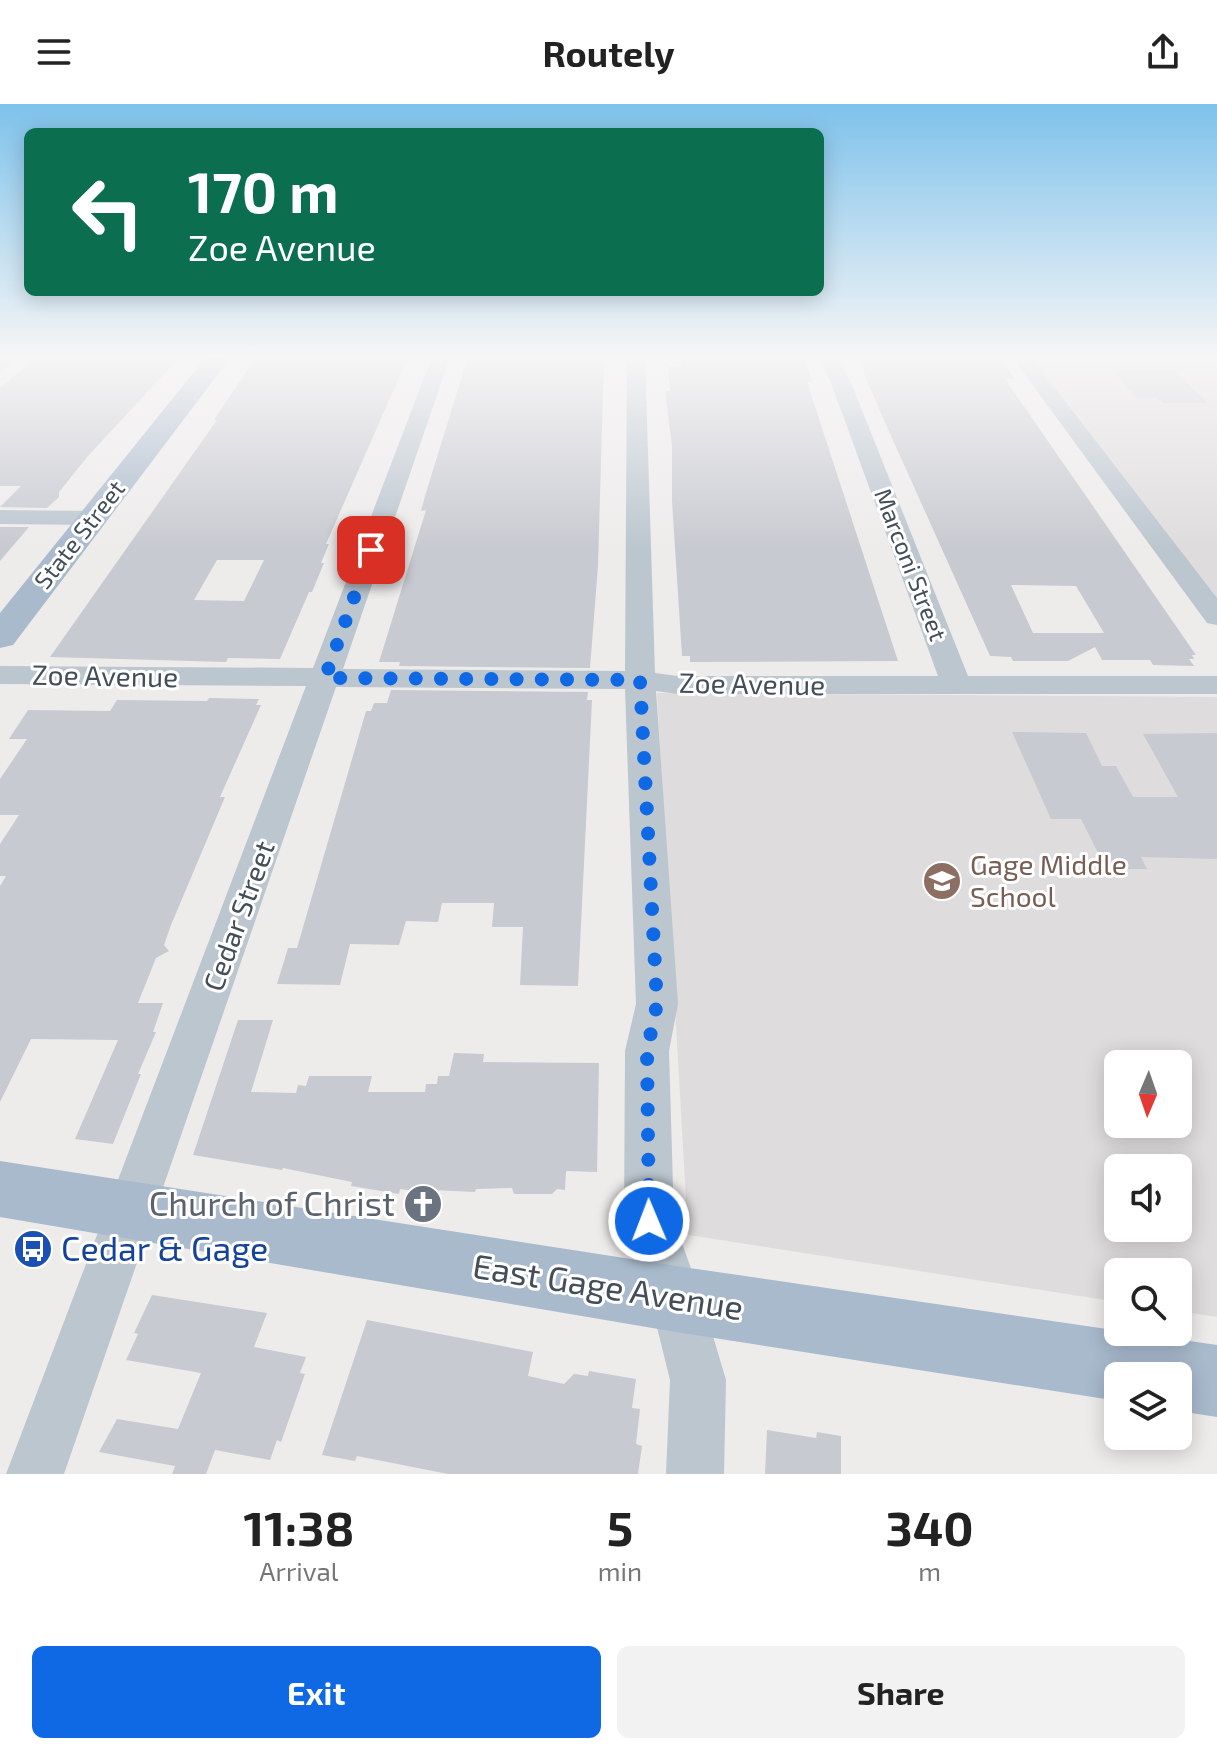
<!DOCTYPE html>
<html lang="en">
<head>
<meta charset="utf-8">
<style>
  body { margin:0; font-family:"Exo 2",sans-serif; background:#f2f2f2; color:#222; height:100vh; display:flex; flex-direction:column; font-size:30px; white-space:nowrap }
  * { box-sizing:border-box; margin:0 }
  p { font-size:26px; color:#767676 }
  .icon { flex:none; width:44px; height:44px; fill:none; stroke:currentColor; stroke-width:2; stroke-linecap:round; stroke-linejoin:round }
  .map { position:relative; height:1370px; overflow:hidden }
  .sheet { display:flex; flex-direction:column; background:#fff; flex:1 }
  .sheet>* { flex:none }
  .hud { position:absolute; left:24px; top:24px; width:800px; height:168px; border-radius:12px; box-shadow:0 4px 20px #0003; background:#0b6e4f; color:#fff; overflow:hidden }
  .needle { width:52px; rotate:182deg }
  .controls { position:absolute; left:1104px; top:946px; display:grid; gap:16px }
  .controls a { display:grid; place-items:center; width:88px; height:88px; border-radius:12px; background:#fff; box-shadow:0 4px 20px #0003; font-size:40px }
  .pin { position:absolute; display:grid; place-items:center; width:68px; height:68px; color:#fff; margin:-34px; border-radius:16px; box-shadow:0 4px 12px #0006 }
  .me { position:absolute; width:88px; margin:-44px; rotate:359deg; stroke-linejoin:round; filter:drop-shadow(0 0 6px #0008) }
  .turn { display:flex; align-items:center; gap:28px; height:168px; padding:0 32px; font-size:36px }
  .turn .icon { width:104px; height:104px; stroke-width:2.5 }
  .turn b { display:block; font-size:56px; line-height:68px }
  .eta { display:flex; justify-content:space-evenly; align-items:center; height:136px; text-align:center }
  .eta b { font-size:48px; font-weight:700; line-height:56px }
  .action { display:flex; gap:16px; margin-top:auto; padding:16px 32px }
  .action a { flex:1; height:92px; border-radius:12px; background:#0f68e4; color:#fff; font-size:32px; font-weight:700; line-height:92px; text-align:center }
  .action a+a { background:#f2f2f2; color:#222 }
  header { display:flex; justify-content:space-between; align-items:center; height:104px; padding:0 32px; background:#fff; font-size:36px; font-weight:700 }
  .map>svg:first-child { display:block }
  .education { fill:#dfdcdd; fill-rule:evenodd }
  .building { fill:#c8cad1; fill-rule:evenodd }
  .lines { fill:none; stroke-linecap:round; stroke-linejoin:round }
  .minor { fill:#bbc6cf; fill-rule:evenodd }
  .major { fill:#a9bacd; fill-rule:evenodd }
  .route { stroke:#0f68e4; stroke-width:14; stroke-dasharray:0 25.2 }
  .labels { text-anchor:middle; stroke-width:6; stroke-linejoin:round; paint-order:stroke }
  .far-street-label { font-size:24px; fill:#434e59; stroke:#fff }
  .street-label { font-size:28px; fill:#434e59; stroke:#fff }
  .education-label { font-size:28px; fill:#785e54; stroke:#fff; text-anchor:start }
  .near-worship-label { font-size:34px; fill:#5b616d; stroke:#fff; text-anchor:end }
  .near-transit-label { font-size:34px; fill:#164399; stroke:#fff; text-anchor:start }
  .near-street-label { font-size:34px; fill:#434e59; stroke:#fff }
</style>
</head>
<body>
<header><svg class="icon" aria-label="menu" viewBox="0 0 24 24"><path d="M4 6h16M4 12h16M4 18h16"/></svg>Routely<svg class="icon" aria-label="share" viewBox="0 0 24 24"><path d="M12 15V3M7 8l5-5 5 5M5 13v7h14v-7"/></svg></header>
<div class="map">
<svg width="1217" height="1370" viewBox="0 0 1217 1370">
  <rect width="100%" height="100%" fill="#eeebeb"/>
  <path class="education" d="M 1031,253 L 1217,256 L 1217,495 Z
    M 657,589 L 1217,593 L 1217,1213 L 1178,1207 L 1178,1168 L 1118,1168 L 1118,1198 L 688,1131 ZM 1118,960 L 1178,960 L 1178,1020 L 1118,1020 ZM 1118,1064 L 1178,1064 L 1178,1124 L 1118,1124 Z"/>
  <path class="building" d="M 79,253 L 170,254 L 167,257 L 176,257 L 88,352 L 59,388 L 59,393 L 47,404 L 0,403 L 21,382 L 0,382 L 0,284 L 31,258 L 75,257 Z
    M 256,253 L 408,253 L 326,440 L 329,440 L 321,459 L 324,459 L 312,488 L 309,488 L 280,555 L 228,554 L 226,558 L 50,553 L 217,316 L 214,316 ZM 217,456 L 264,456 L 244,497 L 194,496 Z
    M 468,253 L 604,253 L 598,462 L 590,564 L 399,562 L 400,558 L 379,558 L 426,406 L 421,407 L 425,392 Z
    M 683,253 L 805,255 L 812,278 L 808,278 L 808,281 L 898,557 L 690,558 L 690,552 L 682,552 L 672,397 L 672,341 L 665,287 L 670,287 L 668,263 L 680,263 Z
    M 861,253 L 1000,253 L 1015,275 L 1005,275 L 1196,551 L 1192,551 L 1194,555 L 1189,555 L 1194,562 L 1153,561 L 1150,556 L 1102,556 L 1095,543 L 1068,557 L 1013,557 L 1011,553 L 990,552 L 883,314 L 865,272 ZM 1011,481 L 1076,482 L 1104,529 L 1033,529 Z
    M 1112,266 L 1174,266 L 1208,299 L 1163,299 L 1157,294 L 1137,294 Z
    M 0,423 L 29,423 L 0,457 Z
    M 391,586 L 588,588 L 587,596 L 592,596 L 578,882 L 520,881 L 523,823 L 492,823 L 494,799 L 442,799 L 438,818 L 406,817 L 399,841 L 350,840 L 340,881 L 277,880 L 288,844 L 297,844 L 366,607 L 371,607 L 374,599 L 387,599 Z
    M 209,594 L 259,595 L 256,601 L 261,601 L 220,693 L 225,693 L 171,821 L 164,841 L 169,847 L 156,854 L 138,899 L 163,899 L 153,928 L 156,928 L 138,970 L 141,970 L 113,1040 L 75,1035 L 118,936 L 31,935 L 0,998 L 0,782 L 6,772 L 0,772 L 0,740 L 19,711 L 0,711 L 0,675 L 27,635 L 9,635 L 28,606 L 110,607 L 117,596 L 207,597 Z
    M 1012,628 L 1086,629 L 1102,662 L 1116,662 L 1133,693 L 1178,693 L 1143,630 L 1217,629 L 1217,755 L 1141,753 L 1147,765 L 1106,765 L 1081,715 L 1051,715 Z
    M 238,916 L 273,916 L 251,988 L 296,989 L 298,981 L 306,982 L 309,972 L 372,972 L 368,988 L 425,988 L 426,980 L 437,980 L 438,972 L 449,972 L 454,949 L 484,950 L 483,958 L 599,959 L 597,1068 L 566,1067 L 565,1086 L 557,1085 L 552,1090 L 514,1090 L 512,1084 L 476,1085 L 475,1088 L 433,1086 L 432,1090 L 400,1085 L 399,1090 L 351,1082 L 352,1078 L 283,1064 L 282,1066 L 193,1051 Z
    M 152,1191 L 267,1209 L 254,1243 L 306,1253 L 300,1269 L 305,1270 L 281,1338 L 277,1336 L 270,1356 L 215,1346 L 206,1370 L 172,1370 L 175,1362 L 99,1348 L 117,1315 L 178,1325 L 201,1269 L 126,1256 L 138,1230 L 134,1229 Z
    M 367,1216 L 533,1248 L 528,1272 L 564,1280 L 574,1270 L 588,1272 L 589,1267 L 636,1275 L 632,1304 L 640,1305 L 636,1340 L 642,1342 L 638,1370 L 448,1370 L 357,1352 L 355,1357 L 322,1351 Z
    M 767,1326 L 816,1334 L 817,1328 L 841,1332 L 841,1370 L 765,1370 Z"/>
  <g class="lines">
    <path class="minor" d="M 0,253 L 17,253 L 7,264 L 0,266 Z
      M 432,253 L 450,253 L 343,565 L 625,567 L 627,253 L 645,253 L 655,569 L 678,572 L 938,572 L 830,276 L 817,253 L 836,253 L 850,276 L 968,572 L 1217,572 L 1217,590 L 678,590 L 656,587 L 678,900 L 669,947 L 674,1117 L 702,1195 L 726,1276 L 724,1370 L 666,1370 L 670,1276 L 650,1195 L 624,1117 L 625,947 L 636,900 L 625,585 L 336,583 L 64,1370 L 6,1370 L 306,582 L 0,580 L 0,562 L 313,564 Z
      M 1012,253 L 1031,253 L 1217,494 L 1217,521 L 1207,519 Z
      M 0,406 L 94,407 L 103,409 L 106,414 L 103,419 L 94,421 L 0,420 Z"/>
    <path class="major" d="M 206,253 L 231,253 L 13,541 L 0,544 L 0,509 Z
      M 0,1057 L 676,1162 L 1217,1241 L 1217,1313 L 1178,1307 L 1178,1272 L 1118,1272 L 1118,1297 L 676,1228 L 0,1113 Z"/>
  </g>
  <linearGradient id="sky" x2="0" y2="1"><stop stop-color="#7ec2eb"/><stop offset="0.57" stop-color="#f7f6f6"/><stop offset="1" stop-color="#f7f6f6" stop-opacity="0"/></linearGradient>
  <rect width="1217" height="445" fill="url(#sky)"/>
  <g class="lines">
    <path class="route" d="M 371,446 L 325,574 L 640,576 L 657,900 L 647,947 L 649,1117"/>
  </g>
  <defs>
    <symbol id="school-disc" viewBox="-11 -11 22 22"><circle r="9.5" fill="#8d6e63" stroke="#fff"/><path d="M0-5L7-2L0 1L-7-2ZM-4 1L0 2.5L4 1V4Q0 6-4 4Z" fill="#fff"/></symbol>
    <symbol id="church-disc" viewBox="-11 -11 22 22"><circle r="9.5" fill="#6b7280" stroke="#fff"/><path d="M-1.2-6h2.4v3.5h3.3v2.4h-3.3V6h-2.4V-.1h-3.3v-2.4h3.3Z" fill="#fff"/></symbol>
    <symbol id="bus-disc" viewBox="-11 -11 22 22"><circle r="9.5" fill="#1a4fb4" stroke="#fff"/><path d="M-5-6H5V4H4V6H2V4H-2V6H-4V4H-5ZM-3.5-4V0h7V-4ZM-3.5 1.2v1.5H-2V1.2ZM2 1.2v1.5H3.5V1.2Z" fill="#fff"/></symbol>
  </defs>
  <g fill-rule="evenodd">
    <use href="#school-disc" x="920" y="755" width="44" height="44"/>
    <use href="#church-disc" x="401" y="1078" width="44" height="44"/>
    <use href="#bus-disc" x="11" y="1123" width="44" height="44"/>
  </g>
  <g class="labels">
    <g class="far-street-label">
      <text transform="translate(80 431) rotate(-52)" y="8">State Street</text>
      <text transform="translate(910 461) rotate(69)" y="8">Marconi Street</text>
    </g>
    <g class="street-label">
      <text transform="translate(105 572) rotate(1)" y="10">Zoe Avenue</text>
      <text transform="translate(752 580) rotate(1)" y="10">Zoe Avenue</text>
      <text transform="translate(239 812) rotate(-70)" y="10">Cedar Street</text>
    </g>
    <g class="education-label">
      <text x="970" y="771">Gage Middle<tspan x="970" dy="32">School</tspan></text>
    </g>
    <g class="near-worship-label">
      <text x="395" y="1112">Church of Christ</text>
    </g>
    <g class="near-transit-label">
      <text x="61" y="1157">Cedar &amp; Gage</text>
    </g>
    <g class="near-street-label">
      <text transform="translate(608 1183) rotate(9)" y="12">East Gage Avenue</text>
    </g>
  </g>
</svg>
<div class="controls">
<a><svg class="needle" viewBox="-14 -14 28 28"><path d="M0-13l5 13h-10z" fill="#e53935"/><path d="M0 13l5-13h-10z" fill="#767676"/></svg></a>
<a><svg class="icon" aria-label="sound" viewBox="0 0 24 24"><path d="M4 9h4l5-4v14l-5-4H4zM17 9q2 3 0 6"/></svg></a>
<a><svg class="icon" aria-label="search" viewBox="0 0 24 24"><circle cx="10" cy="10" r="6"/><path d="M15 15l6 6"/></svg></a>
<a><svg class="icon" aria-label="layers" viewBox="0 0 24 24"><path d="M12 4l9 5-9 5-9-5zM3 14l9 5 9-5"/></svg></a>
</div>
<div class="pin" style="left:371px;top:446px;background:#d93025"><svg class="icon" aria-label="arrive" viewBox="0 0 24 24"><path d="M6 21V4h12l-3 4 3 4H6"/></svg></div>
<svg class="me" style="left:649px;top:1117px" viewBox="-20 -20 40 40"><circle r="17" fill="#0f68e4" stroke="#fff" stroke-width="3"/><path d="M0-11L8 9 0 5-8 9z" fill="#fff"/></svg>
<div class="hud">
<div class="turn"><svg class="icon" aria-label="left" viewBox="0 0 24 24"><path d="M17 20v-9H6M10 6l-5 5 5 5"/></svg><div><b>170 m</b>Zoe Avenue</div></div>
</div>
</div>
<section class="sheet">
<div class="eta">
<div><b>11:38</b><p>Arrival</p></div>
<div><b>5</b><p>min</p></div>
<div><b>340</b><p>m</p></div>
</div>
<div class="action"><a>Exit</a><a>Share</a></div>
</section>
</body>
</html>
